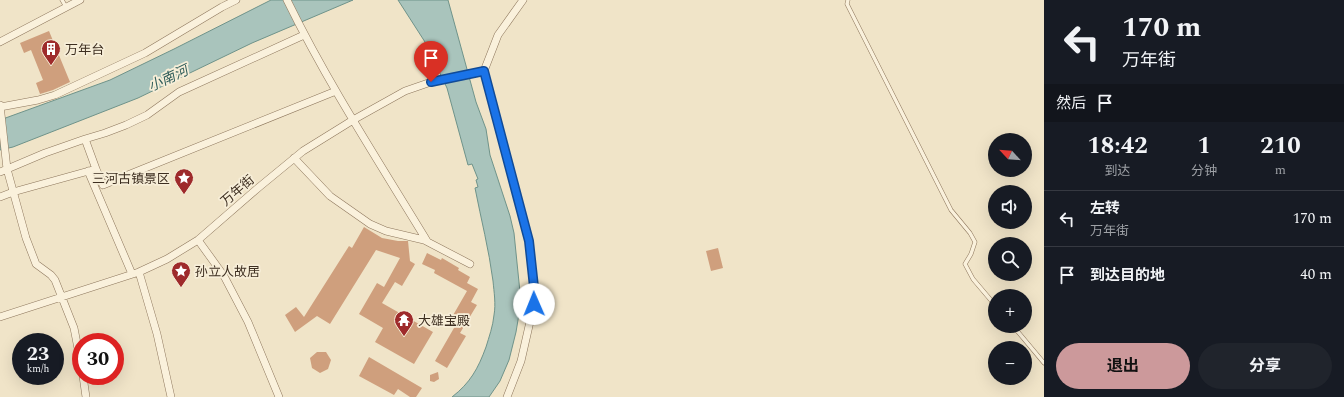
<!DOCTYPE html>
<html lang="zh">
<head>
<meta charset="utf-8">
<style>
  body { margin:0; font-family:Spectral,"Noto Sans SC",serif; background:#20242c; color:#f1f3f6; height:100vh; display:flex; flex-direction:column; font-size:15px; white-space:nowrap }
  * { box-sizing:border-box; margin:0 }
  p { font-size:13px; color:#9ea1a6 }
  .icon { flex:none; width:22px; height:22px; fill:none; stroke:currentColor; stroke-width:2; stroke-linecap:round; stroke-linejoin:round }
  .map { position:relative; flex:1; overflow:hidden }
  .side { display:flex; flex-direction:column; background:#171b24; width:300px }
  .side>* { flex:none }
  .banner { background:#171b24; color:#f1f3f6; overflow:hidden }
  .needle { width:26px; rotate:296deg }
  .fabs { position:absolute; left:988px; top:133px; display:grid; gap:8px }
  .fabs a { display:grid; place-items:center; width:44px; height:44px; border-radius:50%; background:#171b24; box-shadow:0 4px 16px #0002; font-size:20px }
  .speed { position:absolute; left:12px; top:333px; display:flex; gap:8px; font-size:20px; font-weight:700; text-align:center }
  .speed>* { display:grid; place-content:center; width:52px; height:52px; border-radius:50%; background:#171b24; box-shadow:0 4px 16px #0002; line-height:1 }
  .speed small { font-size:10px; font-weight:400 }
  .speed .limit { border:6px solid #d22; background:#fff; color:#111 }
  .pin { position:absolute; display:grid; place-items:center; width:34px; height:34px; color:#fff; margin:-41px -17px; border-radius:50% 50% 50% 0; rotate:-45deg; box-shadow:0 0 4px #0007 }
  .pin .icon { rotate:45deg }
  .me { position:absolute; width:44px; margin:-22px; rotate:359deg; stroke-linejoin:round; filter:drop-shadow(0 0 3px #0008) }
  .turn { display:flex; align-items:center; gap:14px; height:84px; padding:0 12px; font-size:18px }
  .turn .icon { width:52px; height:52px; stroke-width:2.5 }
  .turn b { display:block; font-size:28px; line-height:34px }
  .then { display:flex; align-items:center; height:38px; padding:0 12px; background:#0003; gap:8px; font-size:15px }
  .eta { display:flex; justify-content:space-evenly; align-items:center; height:68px; text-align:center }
  .eta b { font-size:24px; font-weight:700; line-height:28px }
  .cta { display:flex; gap:8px; margin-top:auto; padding:8px 12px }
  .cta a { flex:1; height:46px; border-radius:24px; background:#cc999b; color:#111; font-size:16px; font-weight:700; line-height:46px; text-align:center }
  .cta a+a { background:#20242c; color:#f1f3f6 }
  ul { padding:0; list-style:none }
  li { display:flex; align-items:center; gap:12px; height:56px; padding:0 12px; border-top:1px solid #363941 }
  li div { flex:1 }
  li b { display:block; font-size:15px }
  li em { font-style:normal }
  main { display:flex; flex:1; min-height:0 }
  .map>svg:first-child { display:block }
  .water { fill:#a9c4bc; stroke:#6f938a }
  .building { fill:#cf9f7d }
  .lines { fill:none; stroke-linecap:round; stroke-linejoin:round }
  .lane-casing { stroke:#8d765c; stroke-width:4.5 }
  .street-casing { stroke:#8d765c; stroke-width:8 }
  .lane { stroke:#faf1dc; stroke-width:3.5 }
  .street { stroke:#faf1dc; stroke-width:7 }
  .route-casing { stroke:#114b97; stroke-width:10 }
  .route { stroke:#1a73e8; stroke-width:7 }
  .labels { text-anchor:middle; stroke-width:3.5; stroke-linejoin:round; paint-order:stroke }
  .poi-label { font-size:13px; fill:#3d2e20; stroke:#f7eed8; text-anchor:start }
  .street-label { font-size:13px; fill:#3d2e20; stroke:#f7eed8 }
  .water-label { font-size:14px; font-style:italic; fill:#2f5d5a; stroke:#f7eed8 }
</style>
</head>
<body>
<main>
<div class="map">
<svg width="1044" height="397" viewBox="0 0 1044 397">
  <rect width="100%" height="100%" fill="#f0e4c8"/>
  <path class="water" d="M 271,0 L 353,0 L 252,43 L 138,98 L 13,147 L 0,150 L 0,120 L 110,80 L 174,49 Z
    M 398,0 L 448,0 L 476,102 L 486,129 L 490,155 L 510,216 L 514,233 L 521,302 L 516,332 L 509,360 L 500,381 L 489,397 L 452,397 C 470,383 478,369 486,347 C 489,337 493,326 494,315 C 496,304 494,292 493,281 C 489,250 481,219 475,188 L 478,187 L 476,180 L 478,179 L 472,164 L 468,165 L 447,88 L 425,42 Z"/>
  <path class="building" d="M 49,31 L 70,82 L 53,90 L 40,94 L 36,83 L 43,80 L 31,50 L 24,53 L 20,43 Z
    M 364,227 L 382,238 L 398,241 L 408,241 L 410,261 L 415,264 L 402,286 L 395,282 L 382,303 L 433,332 L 414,364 L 375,342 L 383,328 L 359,314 L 377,283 L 384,287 L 400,258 L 376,250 L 330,324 L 317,316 L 295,332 L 285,315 L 296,307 L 304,317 L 349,246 L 352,248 Z
    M 718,248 L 723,268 L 711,271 L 706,251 Z
    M 427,253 L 441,260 L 442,258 L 459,268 L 458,270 L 470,277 L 467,283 L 478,289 L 471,302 L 477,305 L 460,333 L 466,336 L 447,368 L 435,361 L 458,321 L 452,317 L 467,291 L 434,273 L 435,270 L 422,264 Z
    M 317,352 L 326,352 L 331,360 L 328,369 L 320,373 L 312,368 L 310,358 Z
    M 369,357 L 422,388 L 416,397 L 410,397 L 398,389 L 394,395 L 359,376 Z
    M 438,372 L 439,379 L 434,382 L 430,381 L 430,375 Z"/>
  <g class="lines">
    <defs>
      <path id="lane" d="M 62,0 L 66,7
        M 848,0 L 847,4 L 951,210 L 970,233 L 975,242 L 971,254 L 965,264 L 973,279 L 995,305
        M 1013,326 L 1044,363"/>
      <path id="street" d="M 287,0 C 328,84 379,162 427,241
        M 0,42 L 80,0
        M 0,105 L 7,169 L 26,238 L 36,264 L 51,275 L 55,280 L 74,328 L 81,364
        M 0,107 L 38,100 L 55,95 L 145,53 L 222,7 L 236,0
        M 85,139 L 96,169
        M 294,158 L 330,196 L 370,224 L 386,231 L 424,240 L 470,264
        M 88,171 L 132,274
        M 0,172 L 45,153 L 85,139 L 105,133 L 126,125 L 147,115 L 179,92 L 304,35
        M 0,197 L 13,192 L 96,169 L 103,185 L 336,91
        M 198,240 L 224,276 L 248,322 L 279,397
        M 139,272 L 157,334 L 171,397
        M 0,317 L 139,272 L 167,259 L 198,240 L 258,188 L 303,151 L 353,120 L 405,91 L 431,82 L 484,71
        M 83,376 L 86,397
        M 507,397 L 521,361 L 534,304 L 534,287 L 529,241 L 484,71 L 498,35 L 523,0"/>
    </defs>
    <use href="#lane" class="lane-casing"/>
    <use href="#street" class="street-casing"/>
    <use href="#lane" class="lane"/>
    <use href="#street" class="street"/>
  </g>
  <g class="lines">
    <defs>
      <path id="route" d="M 431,82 L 484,71 L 529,241 L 534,287 L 534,304"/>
    </defs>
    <use href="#route" class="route-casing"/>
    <use href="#route" class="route"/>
  </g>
  <defs>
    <symbol id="building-pin" viewBox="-11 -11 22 30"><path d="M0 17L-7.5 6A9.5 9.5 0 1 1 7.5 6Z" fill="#9e2a2b" stroke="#f7eed8"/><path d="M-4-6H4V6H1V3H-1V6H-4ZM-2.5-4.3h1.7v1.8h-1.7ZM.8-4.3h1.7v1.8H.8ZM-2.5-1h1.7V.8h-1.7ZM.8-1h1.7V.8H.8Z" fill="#fff"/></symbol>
    <symbol id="sight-pin" viewBox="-11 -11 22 30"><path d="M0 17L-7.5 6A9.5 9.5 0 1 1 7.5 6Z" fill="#9e2a2b" stroke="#f7eed8"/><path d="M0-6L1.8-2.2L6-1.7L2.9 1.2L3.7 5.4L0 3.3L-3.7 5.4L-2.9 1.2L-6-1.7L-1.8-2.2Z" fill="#fff"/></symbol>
    <symbol id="temple-pin" viewBox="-11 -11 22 30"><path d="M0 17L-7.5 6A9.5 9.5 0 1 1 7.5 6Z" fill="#9e2a2b" stroke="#f7eed8"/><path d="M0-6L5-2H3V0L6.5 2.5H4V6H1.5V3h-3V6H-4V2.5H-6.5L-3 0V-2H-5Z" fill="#fff"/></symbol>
  </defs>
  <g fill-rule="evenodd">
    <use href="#building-pin" x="40" y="38" width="22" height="30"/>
    <use href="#sight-pin" x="173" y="167" width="22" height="30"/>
    <use href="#sight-pin" x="170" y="260" width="22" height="30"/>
    <use href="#temple-pin" x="393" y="309" width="22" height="30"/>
  </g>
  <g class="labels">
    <g class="poi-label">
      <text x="65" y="54">万年台</text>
      <text x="170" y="183" text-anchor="end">三河古镇景区</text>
      <text x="195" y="276">孙立人故居</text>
      <text x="418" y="325">大雄宝殿</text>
    </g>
    <g class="street-label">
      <text transform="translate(237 190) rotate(-41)" y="5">万年街</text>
    </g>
    <g class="water-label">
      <text transform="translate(168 78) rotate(-25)" y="5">小南河</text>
    </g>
  </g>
</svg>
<div class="fabs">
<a><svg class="needle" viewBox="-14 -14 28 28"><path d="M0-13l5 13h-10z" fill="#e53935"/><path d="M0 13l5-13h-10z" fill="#9ea1a6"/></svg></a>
<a><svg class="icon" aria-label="sound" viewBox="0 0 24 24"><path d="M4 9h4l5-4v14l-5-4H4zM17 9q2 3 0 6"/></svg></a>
<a><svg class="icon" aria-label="search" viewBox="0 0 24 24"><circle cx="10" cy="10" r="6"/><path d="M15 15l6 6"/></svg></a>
<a>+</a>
<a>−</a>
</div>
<div class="speed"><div>23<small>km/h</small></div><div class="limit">30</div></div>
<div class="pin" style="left:431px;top:82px;background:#d93025"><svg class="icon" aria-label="arrive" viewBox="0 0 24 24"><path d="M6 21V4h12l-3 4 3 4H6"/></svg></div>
<svg class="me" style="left:534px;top:304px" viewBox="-20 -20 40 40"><circle r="19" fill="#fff"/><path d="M0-13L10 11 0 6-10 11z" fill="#1a73e8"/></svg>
</div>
<section class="side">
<div class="banner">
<div class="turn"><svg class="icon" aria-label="left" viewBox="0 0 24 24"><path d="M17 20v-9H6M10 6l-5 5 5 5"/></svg><div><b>170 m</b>万年街</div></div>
<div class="then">然后<svg class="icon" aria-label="arrive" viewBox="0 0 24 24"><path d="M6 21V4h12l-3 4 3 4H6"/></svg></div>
</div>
<div class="eta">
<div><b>18:42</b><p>到达</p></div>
<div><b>1</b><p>分钟</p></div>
<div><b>210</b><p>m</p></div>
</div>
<ul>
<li><svg class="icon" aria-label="left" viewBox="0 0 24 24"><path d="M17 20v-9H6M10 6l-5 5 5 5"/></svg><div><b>左转</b><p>万年街</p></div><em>170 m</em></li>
<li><svg class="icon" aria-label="arrive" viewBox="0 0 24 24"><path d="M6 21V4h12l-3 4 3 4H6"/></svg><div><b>到达目的地</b></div><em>40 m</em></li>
</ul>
<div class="cta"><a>退出</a><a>分享</a></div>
</section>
</main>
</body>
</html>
